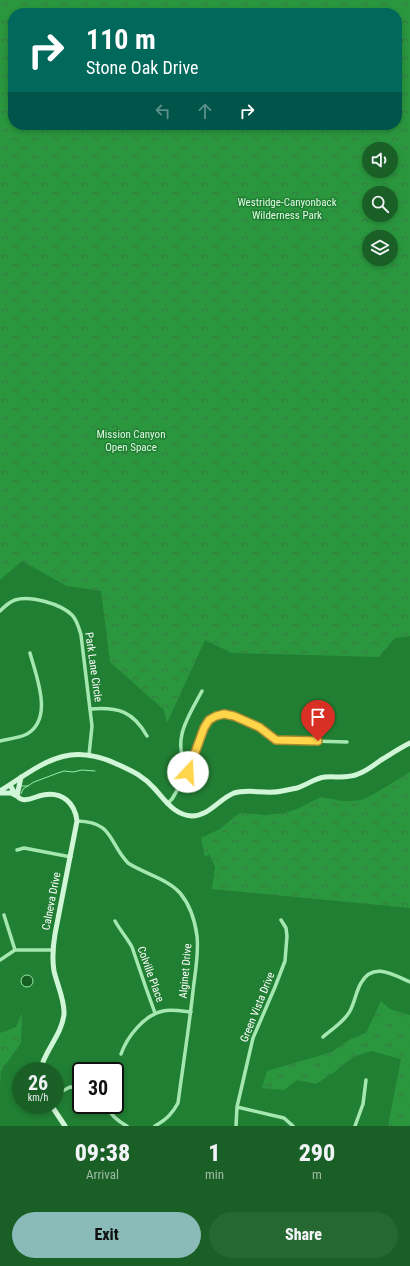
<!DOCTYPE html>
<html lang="en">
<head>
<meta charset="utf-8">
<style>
  body { margin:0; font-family:"Roboto Condensed",sans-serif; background:#266832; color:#f1f3f6; height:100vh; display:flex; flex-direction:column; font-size:15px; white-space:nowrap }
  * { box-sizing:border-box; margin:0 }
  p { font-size:13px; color:#9fbba7 }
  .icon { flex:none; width:22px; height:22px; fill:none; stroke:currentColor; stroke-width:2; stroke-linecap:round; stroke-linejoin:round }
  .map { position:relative; height:1126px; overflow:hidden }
  .drawer { display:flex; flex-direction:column; background:#195f26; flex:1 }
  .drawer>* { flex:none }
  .banner { position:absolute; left:8px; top:8px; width:394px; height:122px; border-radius:16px; box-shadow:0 2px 6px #0003; background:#00695c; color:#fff; overflow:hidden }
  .controls { position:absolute; left:362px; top:142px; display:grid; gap:8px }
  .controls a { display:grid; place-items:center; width:36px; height:36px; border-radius:50%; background:#195f26; box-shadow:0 2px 6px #0003; font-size:20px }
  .speed { position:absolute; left:12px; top:1062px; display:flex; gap:8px; font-size:20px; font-weight:700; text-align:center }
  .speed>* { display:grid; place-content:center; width:52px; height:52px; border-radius:50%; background:#195f26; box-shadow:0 2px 6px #0003; line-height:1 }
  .speed small { font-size:10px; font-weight:400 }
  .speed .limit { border:2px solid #111; border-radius:6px; background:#fff; color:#111 }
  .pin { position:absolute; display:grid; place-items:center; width:34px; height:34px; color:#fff; margin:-41px -17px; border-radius:50% 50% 50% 0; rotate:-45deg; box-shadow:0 0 4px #0007 }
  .pin .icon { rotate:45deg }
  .me { position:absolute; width:44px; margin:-22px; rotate:20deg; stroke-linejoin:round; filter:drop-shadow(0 0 3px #0008) }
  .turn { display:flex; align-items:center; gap:14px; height:84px; padding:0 12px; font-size:18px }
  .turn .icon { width:52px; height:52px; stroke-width:2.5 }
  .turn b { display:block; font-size:28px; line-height:34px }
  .lanes { display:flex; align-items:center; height:38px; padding:0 12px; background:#0003; justify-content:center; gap:20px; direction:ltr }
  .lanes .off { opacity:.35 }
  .eta { display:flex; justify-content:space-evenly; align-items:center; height:68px; text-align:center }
  .eta b { font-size:24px; font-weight:800; line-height:28px }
  .primary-button { display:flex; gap:8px; margin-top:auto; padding:8px 12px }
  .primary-button a { flex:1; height:46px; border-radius:24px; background:#8bbbb9; color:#111; font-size:16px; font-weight:800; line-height:46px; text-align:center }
  .primary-button a+a { background:#266832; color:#f1f3f6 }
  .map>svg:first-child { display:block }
  .grass { fill:url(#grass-tufts) }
  .forest { fill:url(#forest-crowns); fill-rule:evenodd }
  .water { fill:#165f25; stroke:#99e9a6 }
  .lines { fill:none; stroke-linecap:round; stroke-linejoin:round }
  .stream { stroke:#99e9a6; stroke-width:1 }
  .minor { stroke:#a5e7b1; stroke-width:3.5 }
  .secondary { stroke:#d0f6d7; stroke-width:5 }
  .route-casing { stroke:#a68a30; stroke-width:10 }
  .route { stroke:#ffd54a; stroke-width:7 }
  .labels { text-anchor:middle; stroke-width:3; stroke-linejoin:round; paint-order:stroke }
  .park-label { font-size:11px; fill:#dcf9e1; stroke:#217f33 }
  .street-label { font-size:11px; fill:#fff; stroke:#217f33 }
</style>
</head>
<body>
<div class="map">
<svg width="410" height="1126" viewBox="0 0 410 1126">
  <defs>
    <pattern id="grass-tufts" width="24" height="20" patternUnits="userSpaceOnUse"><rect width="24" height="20" fill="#2a973e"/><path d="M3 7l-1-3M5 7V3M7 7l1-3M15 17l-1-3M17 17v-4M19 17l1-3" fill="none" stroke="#387944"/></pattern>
    <pattern id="forest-crowns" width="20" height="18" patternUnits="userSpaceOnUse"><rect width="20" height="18" fill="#2a973e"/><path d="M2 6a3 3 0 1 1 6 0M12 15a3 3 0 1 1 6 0" fill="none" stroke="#387944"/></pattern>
  </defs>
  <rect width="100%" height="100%" fill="#217f33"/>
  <path class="grass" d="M 381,1001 L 390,1009 L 410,1015 L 410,1126 L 388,1126 L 401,1059 L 371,1051 L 353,1057 L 333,1073 L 316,1084 L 297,1080 L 284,1090 L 262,1088 L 267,1071 L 332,1052 L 349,1040 L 366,1033 Z"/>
  <path class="forest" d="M 0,0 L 410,0 L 410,636 L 395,638 L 379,657 L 232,653 L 205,640 L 167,723 L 164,710 L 110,662 L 101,591 L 67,586 L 22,561 L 0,580 ZM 13,13 L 397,13 L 397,125 L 13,125 ZM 369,149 L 391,149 L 391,171 L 369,171 ZM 369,193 L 391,193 L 391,215 L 369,215 ZM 369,237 L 391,237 L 391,259 L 369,259 Z
    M 410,772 L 410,908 L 212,889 L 215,867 L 209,854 L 205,857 L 201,838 L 220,829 L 238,814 L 242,813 L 265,815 L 284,813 L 297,809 L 321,797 L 342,801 L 351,801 L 361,800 L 374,794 Z
    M 22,1013 L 21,1043 L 1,1071 L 0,1085 L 0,1033 L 16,1027 Z"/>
  <path class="water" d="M21 981a6 6 0 1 1 12 0a6 6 0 1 1-12 0Z"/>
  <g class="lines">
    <path class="stream" d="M 21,786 L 28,786
      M 21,794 L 23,789 L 34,782 L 58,773 L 64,771 L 73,772 L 82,770 L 95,771"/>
    <path class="minor" d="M 0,611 C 4,607 9,602 15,600 C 30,595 61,604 72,615 C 77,620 79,628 81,635 L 92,726 L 89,755
      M 91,709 C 118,707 133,711 147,736
      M 0,741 C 9,739 19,738 27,734 C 54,718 36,676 30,653
      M 188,772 C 171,740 187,719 202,691
      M 167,804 L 172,799 L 188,772 L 204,728 L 209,720 L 216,716 L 224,714 L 234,716 L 259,727 L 276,740 L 347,742
      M 77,821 C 114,822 108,842 128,863 C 143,873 168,879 180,893 C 190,905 195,921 197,936 C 199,954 195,973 193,991 C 189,1028 183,1065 178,1103 C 172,1114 167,1119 155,1126
      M 17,850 L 24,848 L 71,857
      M 4,915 L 15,950
      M 115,921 C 120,930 127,938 132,947 L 146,988 L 155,1013
      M 0,960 L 15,950 L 53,950
      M 323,1037 C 332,1029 344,1022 350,1011 C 355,1002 356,991 361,983 C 373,961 394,975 410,982
      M 121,1054 C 127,1037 144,1015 163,1011 C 171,1009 182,1011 191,1012
      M 55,1095 L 70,1087 L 81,1088
      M 105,1105 C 111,1115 117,1121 127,1126
      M 237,1107 L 284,1118 L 293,1126
      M 236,1126 L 237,1107 L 253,1038 L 275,987 L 285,961 L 287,936 L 286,928 L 281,920
      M 355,1126 L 363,1104 L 366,1080"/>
    <path class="secondary" d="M 10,785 C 13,790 16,797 21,799 C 28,802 36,796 43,795 C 62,791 75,803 77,821 L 55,934 C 53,946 52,959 54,971 C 57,984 65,1001 64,1014 C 62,1035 44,1051 40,1071
      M 0,791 C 43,764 67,740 119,765 C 134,772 143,776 154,788 C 165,800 174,815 192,816 C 209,816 219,799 234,793 C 250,788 266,795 282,791 C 287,790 292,789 297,788 C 307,785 315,778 325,777 C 337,776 347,779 358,774 C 367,771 374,765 381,760 C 391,754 400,748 410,743
      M 0,793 L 11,793 L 17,796 L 21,777
      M 51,1105 L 65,1126"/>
  </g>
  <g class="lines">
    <defs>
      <path id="route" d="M 188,772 L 204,728 L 209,720 L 216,716 L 224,714 L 234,716 L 259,727 L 276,740 L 318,741"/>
    </defs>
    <use href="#route" class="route-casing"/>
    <use href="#route" class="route"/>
  </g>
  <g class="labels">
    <g class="park-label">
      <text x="287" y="206">Westridge-Canyonback<tspan x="287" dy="13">Wilderness Park</tspan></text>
      <text x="131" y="438">Mission Canyon<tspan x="131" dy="13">Open Space</tspan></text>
    </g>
    <g class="street-label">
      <text transform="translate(94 667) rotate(82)" y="4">Park Lane Circle</text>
      <text transform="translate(51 901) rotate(-79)" y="4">Calneva Drive</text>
      <text transform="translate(185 971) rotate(-85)" y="4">Alginet Drive</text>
      <text transform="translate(151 974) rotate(70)" y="4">Colville Place</text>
      <text transform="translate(257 1007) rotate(-68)" y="4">Green Vista Drive</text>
    </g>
  </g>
</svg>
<div class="controls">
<a><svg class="icon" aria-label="sound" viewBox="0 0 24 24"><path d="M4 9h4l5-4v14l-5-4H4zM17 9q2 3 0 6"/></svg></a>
<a><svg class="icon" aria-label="search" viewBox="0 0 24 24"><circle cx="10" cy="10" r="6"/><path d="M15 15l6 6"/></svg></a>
<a><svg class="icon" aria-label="layers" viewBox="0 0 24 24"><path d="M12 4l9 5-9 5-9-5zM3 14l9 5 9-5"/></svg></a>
</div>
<div class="speed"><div>26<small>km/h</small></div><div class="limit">30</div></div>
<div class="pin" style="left:318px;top:741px;background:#d93025"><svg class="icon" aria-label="arrive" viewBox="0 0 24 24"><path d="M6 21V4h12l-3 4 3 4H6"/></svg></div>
<svg class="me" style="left:188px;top:772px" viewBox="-20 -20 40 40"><circle r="19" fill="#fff"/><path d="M0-13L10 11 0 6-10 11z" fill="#ffd54a"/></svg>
<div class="banner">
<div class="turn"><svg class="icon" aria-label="right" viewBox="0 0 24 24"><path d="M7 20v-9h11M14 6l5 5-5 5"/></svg><div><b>110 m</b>Stone Oak Drive</div></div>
<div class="lanes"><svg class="icon off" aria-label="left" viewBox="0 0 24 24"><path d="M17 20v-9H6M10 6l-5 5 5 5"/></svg><svg class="icon off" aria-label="ahead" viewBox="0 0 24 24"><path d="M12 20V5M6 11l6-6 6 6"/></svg><svg class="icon" aria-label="right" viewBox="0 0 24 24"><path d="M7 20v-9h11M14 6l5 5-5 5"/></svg></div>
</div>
</div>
<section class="drawer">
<div class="eta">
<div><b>09:38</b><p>Arrival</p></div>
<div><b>1</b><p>min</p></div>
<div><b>290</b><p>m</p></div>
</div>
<div class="primary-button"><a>Exit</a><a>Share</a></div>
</section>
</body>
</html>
